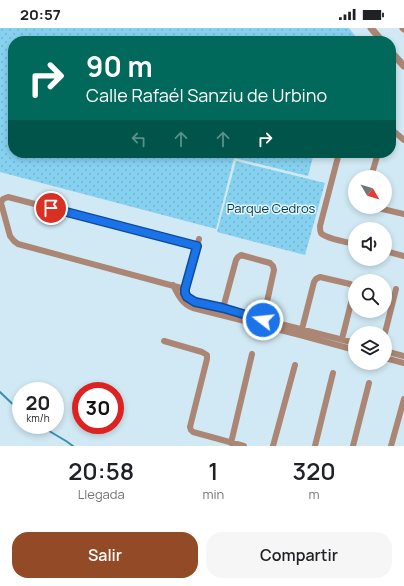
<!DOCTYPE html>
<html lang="es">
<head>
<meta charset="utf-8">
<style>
  body { margin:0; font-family:Manrope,sans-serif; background:#f6f6f6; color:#202124; height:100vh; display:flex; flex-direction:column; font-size:15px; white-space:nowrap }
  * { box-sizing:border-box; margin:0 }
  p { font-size:13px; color:#757577 }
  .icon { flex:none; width:22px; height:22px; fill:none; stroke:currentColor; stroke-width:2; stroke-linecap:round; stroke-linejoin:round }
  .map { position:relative; height:418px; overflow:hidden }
  .side { display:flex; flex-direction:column; background:#fff; flex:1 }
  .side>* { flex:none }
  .banner { position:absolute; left:8px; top:8px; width:388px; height:122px; border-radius:16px; box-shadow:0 2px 6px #0003; background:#00695c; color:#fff; overflow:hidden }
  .needle { width:26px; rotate:128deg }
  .fabs { position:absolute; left:348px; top:142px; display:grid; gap:8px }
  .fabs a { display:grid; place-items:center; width:44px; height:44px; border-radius:50%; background:#fff; box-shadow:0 2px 6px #0003; font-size:20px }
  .speed { position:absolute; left:12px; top:354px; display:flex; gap:8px; font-size:20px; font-weight:700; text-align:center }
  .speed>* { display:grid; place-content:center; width:52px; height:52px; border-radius:50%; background:#fff; box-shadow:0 2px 6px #0003; line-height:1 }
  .speed small { font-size:10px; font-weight:400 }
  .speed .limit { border:6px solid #d22; background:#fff; color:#111 }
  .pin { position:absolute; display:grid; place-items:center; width:34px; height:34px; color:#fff; margin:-17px; border:2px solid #fff; border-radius:50%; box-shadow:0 1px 4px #0007 }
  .me { position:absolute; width:44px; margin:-22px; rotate:286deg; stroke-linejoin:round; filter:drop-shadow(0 0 3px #0008) }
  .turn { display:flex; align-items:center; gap:14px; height:84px; padding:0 12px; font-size:18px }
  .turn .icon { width:52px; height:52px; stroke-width:2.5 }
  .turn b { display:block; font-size:28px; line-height:34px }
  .lanes { display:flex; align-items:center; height:38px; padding:0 12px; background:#0003; justify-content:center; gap:20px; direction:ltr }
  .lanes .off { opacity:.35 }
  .eta { display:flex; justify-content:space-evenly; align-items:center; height:68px; text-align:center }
  .eta b { font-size:24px; font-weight:600; line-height:28px }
  .primary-button { display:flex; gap:8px; margin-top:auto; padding:8px 12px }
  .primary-button a { flex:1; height:46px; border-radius:16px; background:#924b26; color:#fff; font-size:16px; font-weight:600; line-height:46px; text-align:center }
  .primary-button a+a { background:#f6f6f6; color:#202124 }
  .status { display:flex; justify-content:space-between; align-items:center; height:28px; padding:0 20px; background:#fff; direction:ltr }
  .status svg { height:11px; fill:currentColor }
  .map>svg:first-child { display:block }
  .green { fill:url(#green-dots) }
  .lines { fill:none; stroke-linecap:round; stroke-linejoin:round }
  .stream { stroke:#3c8eac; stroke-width:2 }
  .minor { stroke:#ab8674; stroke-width:6 }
  .tertiary { stroke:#ab8674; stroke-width:7 }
  .route-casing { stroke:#114b97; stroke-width:10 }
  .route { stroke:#1a73e8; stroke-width:7 }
  .labels { text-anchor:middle; stroke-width:3; stroke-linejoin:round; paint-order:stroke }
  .park-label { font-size:13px; fill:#023748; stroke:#e2f6fe }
</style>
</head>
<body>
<div class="status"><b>20:57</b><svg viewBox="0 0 49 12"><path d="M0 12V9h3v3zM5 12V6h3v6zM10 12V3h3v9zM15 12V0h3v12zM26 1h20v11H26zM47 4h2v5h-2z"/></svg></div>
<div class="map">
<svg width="404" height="418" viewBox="0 0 404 418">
  <defs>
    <pattern id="green-dots" width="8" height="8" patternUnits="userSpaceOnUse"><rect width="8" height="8" fill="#86d1f0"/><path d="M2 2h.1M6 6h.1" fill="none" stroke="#73b3ce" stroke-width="1.8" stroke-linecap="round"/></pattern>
  </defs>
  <rect width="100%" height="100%" fill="#d1e9f4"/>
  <path class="green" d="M 0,0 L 349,0 L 359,13 L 13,13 L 13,125 L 314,125 L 308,148 L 234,130 L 216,201 L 0,144 Z
    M 236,133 L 325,155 L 305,227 L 217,204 Z"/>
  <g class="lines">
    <path class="stream" d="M 0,364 L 21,384
      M 39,397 L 66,413 L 73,418"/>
    <path class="minor" d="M 391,101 L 404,112
      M 339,125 L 320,198 C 320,200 320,203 321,205 C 326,211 347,214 355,216
      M 371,149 L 378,125
      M 374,179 L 404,186
      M 199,211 L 185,261 C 185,268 190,271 195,274 L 355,315
      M 385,223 L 404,228
      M 173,257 C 178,267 182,276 193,280 L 300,307 L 355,322
      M 185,261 L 18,216 L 14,213 L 10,208 L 1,175 L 3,171 L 8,169 L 197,218
      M 222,284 L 236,232 L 238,229 L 241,227 L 270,235 L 273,238 L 274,242 L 263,292
      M 301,305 L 314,254 L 316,251 L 320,249 L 350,256 L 353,259 L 354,263 L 342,311
      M 385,305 L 396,261
      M 164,313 L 202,324 L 207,327 L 207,331 L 190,399 L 191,402 L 193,404 L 244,418
      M 385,323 L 404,328
      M 385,330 L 404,335
      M 231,415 L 252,326
      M 273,418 L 295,337
      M 315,418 L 333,345
      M 353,418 L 369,355
      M 391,418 L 404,371"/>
    <path class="tertiary" d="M 371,0 L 382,13
      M 403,0 L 404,1
      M 391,24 L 404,38"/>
  </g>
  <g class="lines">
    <defs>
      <path id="route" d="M 51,180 L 197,218 L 185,261 L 185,265 L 187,269 L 195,274 L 223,280 L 263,292"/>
    </defs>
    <use href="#route" class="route-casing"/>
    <use href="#route" class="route"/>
  </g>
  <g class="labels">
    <g class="park-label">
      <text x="271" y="185">Parque Cedros</text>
    </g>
  </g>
</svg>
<div class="fabs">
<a><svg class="needle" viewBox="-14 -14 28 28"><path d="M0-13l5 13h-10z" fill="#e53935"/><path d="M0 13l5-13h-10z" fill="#757577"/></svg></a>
<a><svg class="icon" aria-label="sound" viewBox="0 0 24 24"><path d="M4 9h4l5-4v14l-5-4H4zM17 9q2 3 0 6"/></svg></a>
<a><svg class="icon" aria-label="search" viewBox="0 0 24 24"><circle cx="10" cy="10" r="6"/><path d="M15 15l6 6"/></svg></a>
<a><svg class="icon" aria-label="layers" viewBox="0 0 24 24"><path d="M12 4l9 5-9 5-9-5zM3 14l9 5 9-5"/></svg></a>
</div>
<div class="speed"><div>20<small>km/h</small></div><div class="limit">30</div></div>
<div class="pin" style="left:51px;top:180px;background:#d93025"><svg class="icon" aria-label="arrive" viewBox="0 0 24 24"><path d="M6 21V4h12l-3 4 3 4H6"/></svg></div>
<svg class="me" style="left:263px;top:292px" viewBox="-20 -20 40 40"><circle r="17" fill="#1a73e8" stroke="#fff" stroke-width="3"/><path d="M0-11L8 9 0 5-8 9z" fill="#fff"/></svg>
<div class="banner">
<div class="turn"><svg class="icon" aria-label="right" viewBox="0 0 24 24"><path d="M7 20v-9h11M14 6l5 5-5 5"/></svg><div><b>90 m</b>Calle Rafaél Sanziu de Urbino</div></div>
<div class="lanes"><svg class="icon off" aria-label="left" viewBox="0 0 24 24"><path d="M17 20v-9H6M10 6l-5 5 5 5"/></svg><svg class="icon off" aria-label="ahead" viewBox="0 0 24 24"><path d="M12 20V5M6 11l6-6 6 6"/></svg><svg class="icon off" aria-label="ahead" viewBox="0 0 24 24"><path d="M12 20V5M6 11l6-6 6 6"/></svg><svg class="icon" aria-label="right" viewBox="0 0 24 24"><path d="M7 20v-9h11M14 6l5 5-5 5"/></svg></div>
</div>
</div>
<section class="side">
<div class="eta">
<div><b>20:58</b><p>Llegada</p></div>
<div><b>1</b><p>min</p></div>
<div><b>320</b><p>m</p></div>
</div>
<div class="primary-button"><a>Salir</a><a>Compartir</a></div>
</section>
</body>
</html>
